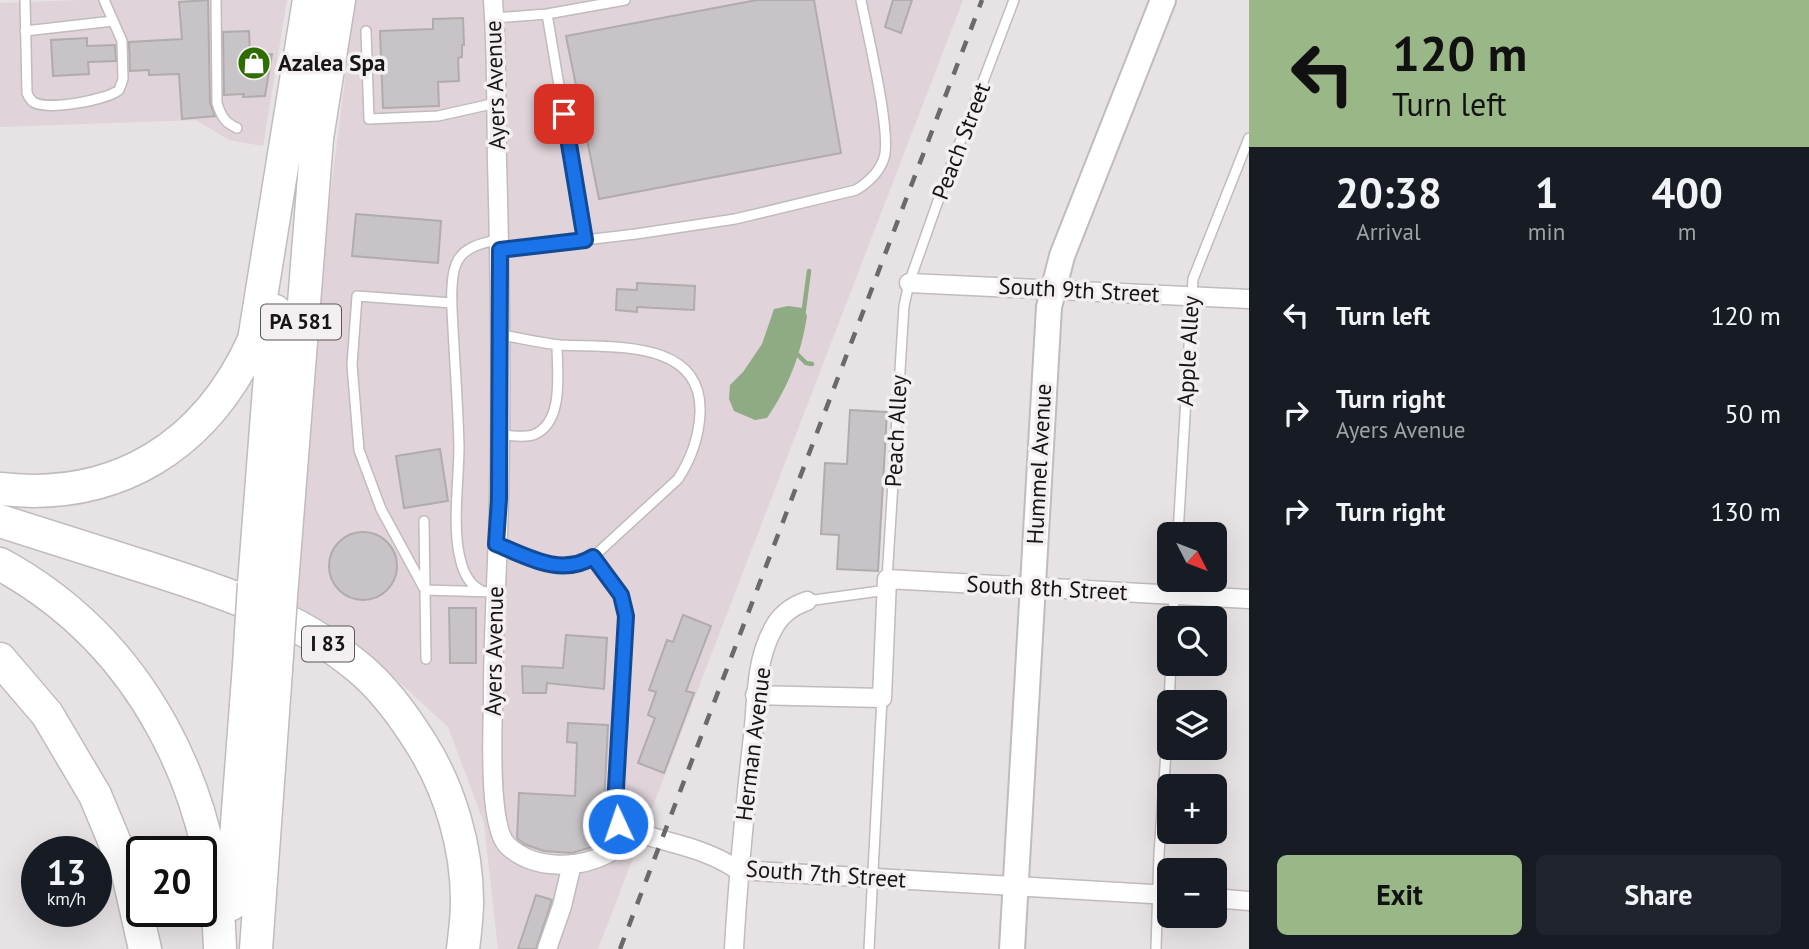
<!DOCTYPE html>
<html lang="en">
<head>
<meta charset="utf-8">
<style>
  body { margin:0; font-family:"PT Sans",sans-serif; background:#20242c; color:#f1f3f6; height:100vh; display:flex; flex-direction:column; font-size:26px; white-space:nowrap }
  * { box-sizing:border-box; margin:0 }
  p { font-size:23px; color:#9ea1a6 }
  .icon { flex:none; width:38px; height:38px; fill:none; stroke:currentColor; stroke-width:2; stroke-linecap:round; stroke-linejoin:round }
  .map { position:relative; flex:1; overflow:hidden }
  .drawer { display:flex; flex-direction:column; background:#171b24; width:560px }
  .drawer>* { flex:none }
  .banner { background:#9ab787; color:#111; overflow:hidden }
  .needle { width:46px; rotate:132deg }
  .fabs { position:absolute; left:1157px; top:522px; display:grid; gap:14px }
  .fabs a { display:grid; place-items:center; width:70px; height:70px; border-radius:10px; background:#171b24; box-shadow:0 7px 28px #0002; font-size:35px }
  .speed { position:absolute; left:21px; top:836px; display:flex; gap:14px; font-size:35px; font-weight:700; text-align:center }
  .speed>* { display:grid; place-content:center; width:91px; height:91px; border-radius:50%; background:#171b24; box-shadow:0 7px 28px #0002; line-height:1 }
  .speed small { font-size:18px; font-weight:400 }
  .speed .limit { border:4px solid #111; border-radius:10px; background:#fff; color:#111 }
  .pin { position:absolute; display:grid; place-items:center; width:60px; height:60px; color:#fff; margin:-30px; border-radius:14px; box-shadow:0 4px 10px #0006 }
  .me { position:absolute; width:77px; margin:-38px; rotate:357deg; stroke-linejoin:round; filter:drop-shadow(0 0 5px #0008) }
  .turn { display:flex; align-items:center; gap:24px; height:147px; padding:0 28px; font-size:32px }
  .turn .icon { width:91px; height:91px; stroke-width:2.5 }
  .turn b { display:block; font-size:49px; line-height:60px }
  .eta { display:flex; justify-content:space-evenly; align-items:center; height:119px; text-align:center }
  .eta b { font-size:42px; font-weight:800; line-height:49px }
  .primary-button { display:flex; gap:14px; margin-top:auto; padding:14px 28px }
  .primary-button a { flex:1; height:80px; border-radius:10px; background:#9ab787; color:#111; font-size:28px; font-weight:800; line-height:80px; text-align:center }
  .primary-button a+a { background:#20242c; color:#f1f3f6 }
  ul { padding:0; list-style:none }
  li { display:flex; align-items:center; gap:21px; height:98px; padding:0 28px }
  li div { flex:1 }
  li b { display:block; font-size:26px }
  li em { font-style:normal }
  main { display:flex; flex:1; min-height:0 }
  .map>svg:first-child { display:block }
  .built { fill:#e0d3d9 }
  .water { fill:#8fab84 }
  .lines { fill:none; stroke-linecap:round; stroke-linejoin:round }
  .stream { stroke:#8fab84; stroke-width:4.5 }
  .building { fill:#c8c3c6; stroke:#b0abad; stroke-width:2 }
  .service-casing { stroke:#c0bbbd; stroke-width:12 }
  .minor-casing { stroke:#c0bbbd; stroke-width:21 }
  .secondary-casing { stroke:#c0bbbd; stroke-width:28 }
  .motorway-casing { stroke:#c0bbbd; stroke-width:35 }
  .service { stroke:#fff; stroke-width:9 }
  .minor { stroke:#fff; stroke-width:18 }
  .secondary { stroke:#fff; stroke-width:24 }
  .motorway { stroke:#fff; stroke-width:32 }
  .rail { stroke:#6c696a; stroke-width:4.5; stroke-dasharray:12 12; stroke-linecap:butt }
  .motorway-bridge-casing { stroke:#c0bbbd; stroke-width:35; stroke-linecap:butt }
  .motorway-bridge { stroke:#fff; stroke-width:32 }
  .route-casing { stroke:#114b97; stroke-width:18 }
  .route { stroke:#1a73e8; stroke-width:12 }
  .labels { text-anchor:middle; stroke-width:7; stroke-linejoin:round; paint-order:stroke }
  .shield { fill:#f4eff1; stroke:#595658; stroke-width:2 }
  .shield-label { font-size:21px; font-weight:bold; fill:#171516 }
  .poi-label { font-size:23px; font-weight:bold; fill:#171516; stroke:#f4eff1; text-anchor:start }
  .street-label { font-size:23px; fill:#171516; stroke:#f4eff1 }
</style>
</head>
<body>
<main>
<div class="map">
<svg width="1249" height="949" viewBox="0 0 1249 949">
  <rect width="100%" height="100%" fill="#e7e2e4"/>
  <path class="built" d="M 78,0 L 287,0 L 263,146 L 229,140 L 196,120 L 0,127 L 0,3 Z
    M 355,0 L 963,0 L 598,949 L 498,949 L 484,823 L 448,727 L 370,655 L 339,631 L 295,605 L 329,206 Z"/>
  <path class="water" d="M 788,306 L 803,308 L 807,316 C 801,354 789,386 767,418 L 755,420 L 734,411 L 729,399 L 730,385 L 743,372 L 762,344 L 774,309 Z"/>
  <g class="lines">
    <path class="stream" d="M 803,316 L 809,271
      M 796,353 L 806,363 L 812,364"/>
  </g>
  <path class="building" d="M 208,0 L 210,103 L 215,116 L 182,119 L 179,74 L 149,75 L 149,70 L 130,71 L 129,42 L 182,39 L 179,2 Z
    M 757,0 L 814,0 L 841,153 L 599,199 L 566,36 Z
    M 893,0 L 912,0 L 901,33 L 885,27 Z
    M 463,18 L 464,45 L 462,45 L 462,57 L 458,58 L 459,81 L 438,82 L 439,106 L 383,108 L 380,31 L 433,29 L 433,19 Z
    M 249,31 L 250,56 L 272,54 L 265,96 L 243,97 L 244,94 L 224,95 L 223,32 Z
    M 87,38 L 87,46 L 115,45 L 116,61 L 88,62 L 89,74 L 53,76 L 51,40 Z
    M 356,214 L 441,221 L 438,263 L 352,256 Z
    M 637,283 L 695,286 L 694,310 L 637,307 L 637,312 L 616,310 L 617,289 L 637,290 Z
    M 850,410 L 887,412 L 878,571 L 837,569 L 839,535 L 821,534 L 825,463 L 847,464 Z
    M 440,449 L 448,501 L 404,508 L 396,456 Z
    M329 566a34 34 0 1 1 68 0a34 34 0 1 1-68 0Z
    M 449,608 L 476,608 L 476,663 L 450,663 Z
    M 683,615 L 711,626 L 686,691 L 694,693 L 664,773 L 638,763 L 655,718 L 648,715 L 656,692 L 649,690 L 667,640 L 673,642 Z
    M 566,635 L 607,638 L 604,689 L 547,683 L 546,693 L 523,693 L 522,666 L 563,668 Z
    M 568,723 L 608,725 L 602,844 L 572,853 L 544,851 L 524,844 L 517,838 L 519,793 L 575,796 L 577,743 L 567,742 Z
    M 536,895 L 552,900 L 551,903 L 536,949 L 518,949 Z"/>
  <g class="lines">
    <defs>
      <path id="service" d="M 25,0 L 27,93 C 28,96 31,100 33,102 C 48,111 106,100 119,90 L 123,79 L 122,41 L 104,0
        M 216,0 L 217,103 C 221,116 225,123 237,128
        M 547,14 L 585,240
        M 494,18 L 547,14 L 625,0
        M 25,31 L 113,21
        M 366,31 L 369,119 L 438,116 L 496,103
        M 500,250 L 636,234 L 735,219 L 856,190 C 869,182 879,173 884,158 C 892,133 867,32 861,0
        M 452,303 L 357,296 L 352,365 L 359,450 L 381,509 L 425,590 L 494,592
        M 500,435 C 510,435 523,438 533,435 C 565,423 557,371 557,345
        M 424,521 L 426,659
        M 1178,534 L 1193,279 L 1249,138
        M 498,545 L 545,564 L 562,567 L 574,566 L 593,557 L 678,479 C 691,459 699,437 700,413 C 703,338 610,348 560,345 C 540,343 520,338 501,335
        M 593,557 L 621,595 L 626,616 L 615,805 L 621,842
        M 887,579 L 904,306 L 909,283 L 944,184 L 1014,0
        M 482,591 C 469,585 463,572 460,558 C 452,526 459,479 459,446 C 458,407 455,367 453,328 C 452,310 449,275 458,260 C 467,245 485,243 500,239
        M 807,601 L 887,590
        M 1173,618 L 1175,579
        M 1169,702 L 1171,663
        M 869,949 L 882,698
        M 1156,949 L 1159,854 L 1169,708"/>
      <path id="minor" d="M 493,0 C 497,53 496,107 497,160 C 500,272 502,384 499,496 C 498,563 493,629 493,695 C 493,725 487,827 508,846 C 534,870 578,869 607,854 C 616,849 625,837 635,835 C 643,833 654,838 662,840 C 689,847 714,854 738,870 L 1169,895
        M 909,283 L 1249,299
        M 755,695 L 882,698 L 887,579 L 1249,599
        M 1214,898 L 1249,901
        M 547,949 L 562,906 L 572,864
        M 734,949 C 738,877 745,807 753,736 C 757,701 755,663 772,631 C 779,616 792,606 807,601"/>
      <path id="secondary" d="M 1012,949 L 1049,307 L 1062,256 L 1163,0"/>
      <path id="motorway" d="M 0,489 C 117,502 206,446 254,340 L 309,0
        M 0,521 C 47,536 95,551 142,566 C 218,590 296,615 358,667 C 384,688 404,716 422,745 C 450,790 467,847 467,901 C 467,917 465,933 463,949
        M 0,564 C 143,642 216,791 220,949
        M 254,584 L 275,311
        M 281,596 L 317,138 L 339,0
        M 0,659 L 47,714 L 95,795 L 128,874 L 145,949
        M 231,904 L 249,665
        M 256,949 L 276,670"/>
    </defs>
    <use href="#service" class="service-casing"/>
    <use href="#minor" class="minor-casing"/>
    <use href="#secondary" class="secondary-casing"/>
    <use href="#motorway" class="motorway-casing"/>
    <use href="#service" class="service"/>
    <use href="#minor" class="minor"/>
    <use href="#secondary" class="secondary"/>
    <use href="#motorway" class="motorway"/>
    <path class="rail" d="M 620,949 L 982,0"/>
    <defs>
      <path id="motorway-bridge" d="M 249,665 L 254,584
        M 276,670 L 281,596"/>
    </defs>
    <use href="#motorway-bridge" class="motorway-bridge-casing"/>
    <use href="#motorway-bridge" class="motorway-bridge"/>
  </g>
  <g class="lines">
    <defs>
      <path id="route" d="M 564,114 L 585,240 L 500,250 L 499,499 L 496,544 C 528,557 561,577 593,557 L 621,595 L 626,616 L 615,805 L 618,824"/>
    </defs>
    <use href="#route" class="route-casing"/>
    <use href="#route" class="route"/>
  </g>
  <defs>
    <symbol id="shop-disc" viewBox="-11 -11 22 22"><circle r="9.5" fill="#2f6d00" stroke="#f4eff1"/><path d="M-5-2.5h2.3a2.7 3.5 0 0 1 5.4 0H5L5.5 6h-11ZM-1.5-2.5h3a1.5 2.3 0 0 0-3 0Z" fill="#fff"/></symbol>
  </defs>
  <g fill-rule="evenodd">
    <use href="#shop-disc" x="235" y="44" width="38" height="38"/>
  </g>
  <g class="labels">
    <g class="shield">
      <rect x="261" y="304.5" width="80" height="35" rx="5"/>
      <rect x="302" y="626.5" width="52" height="35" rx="5"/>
    </g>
    <g class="shield-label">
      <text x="301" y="329">PA 581</text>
      <text x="328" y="651">I 83</text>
    </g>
    <g class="poi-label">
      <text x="278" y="71">Azalea Spa</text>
    </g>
    <g class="street-label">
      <text transform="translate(495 85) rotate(-92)" y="8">Ayers Avenue</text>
      <text transform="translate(961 141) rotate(-69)" y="8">Peach Street</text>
      <text transform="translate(1079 290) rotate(3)" y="8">South 9th Street</text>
      <text transform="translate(1188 351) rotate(-87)" y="8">Apple Alley</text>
      <text transform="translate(896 431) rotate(-87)" y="8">Peach Alley</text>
      <text transform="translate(1039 464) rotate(-87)" y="8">Hummel Avenue</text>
      <text transform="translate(1047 588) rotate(3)" y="8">South 8th Street</text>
      <text transform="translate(494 651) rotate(-89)" y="8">Ayers Avenue</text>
      <text transform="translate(753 744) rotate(-83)" y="8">Herman Avenue</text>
      <text transform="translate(826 874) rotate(4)" y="8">South 7th Street</text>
    </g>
  </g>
</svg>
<div class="fabs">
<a><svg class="needle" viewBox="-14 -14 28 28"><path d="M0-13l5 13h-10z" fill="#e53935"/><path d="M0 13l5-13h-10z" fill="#9ea1a6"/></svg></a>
<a><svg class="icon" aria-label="search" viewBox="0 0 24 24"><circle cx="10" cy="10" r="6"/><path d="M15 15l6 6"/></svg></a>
<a><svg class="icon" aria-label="layers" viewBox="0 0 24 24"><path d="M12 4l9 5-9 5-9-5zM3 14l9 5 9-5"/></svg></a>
<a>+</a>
<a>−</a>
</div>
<div class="speed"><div>13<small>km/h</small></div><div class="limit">20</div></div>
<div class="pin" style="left:564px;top:114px;background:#d93025"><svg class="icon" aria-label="arrive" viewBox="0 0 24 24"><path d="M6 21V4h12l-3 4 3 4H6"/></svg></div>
<svg class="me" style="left:618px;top:824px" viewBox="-20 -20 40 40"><circle r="17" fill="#1a73e8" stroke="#fff" stroke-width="3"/><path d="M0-11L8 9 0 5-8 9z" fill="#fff"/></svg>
</div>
<section class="drawer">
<div class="banner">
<div class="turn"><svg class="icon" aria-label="left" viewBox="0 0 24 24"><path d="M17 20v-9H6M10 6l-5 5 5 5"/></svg><div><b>120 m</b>Turn left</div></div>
</div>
<div class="eta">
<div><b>20:38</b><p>Arrival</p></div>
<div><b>1</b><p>min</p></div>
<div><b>400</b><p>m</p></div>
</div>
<ul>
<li><svg class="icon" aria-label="left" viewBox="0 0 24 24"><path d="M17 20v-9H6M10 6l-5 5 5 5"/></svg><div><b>Turn left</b></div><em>120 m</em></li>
<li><svg class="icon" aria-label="right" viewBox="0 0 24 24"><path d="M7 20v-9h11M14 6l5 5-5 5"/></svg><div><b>Turn right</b><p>Ayers Avenue</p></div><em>50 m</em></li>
<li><svg class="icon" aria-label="right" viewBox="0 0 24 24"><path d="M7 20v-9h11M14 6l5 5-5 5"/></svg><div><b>Turn right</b></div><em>130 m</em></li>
</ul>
<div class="primary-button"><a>Exit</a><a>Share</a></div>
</section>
</main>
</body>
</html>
